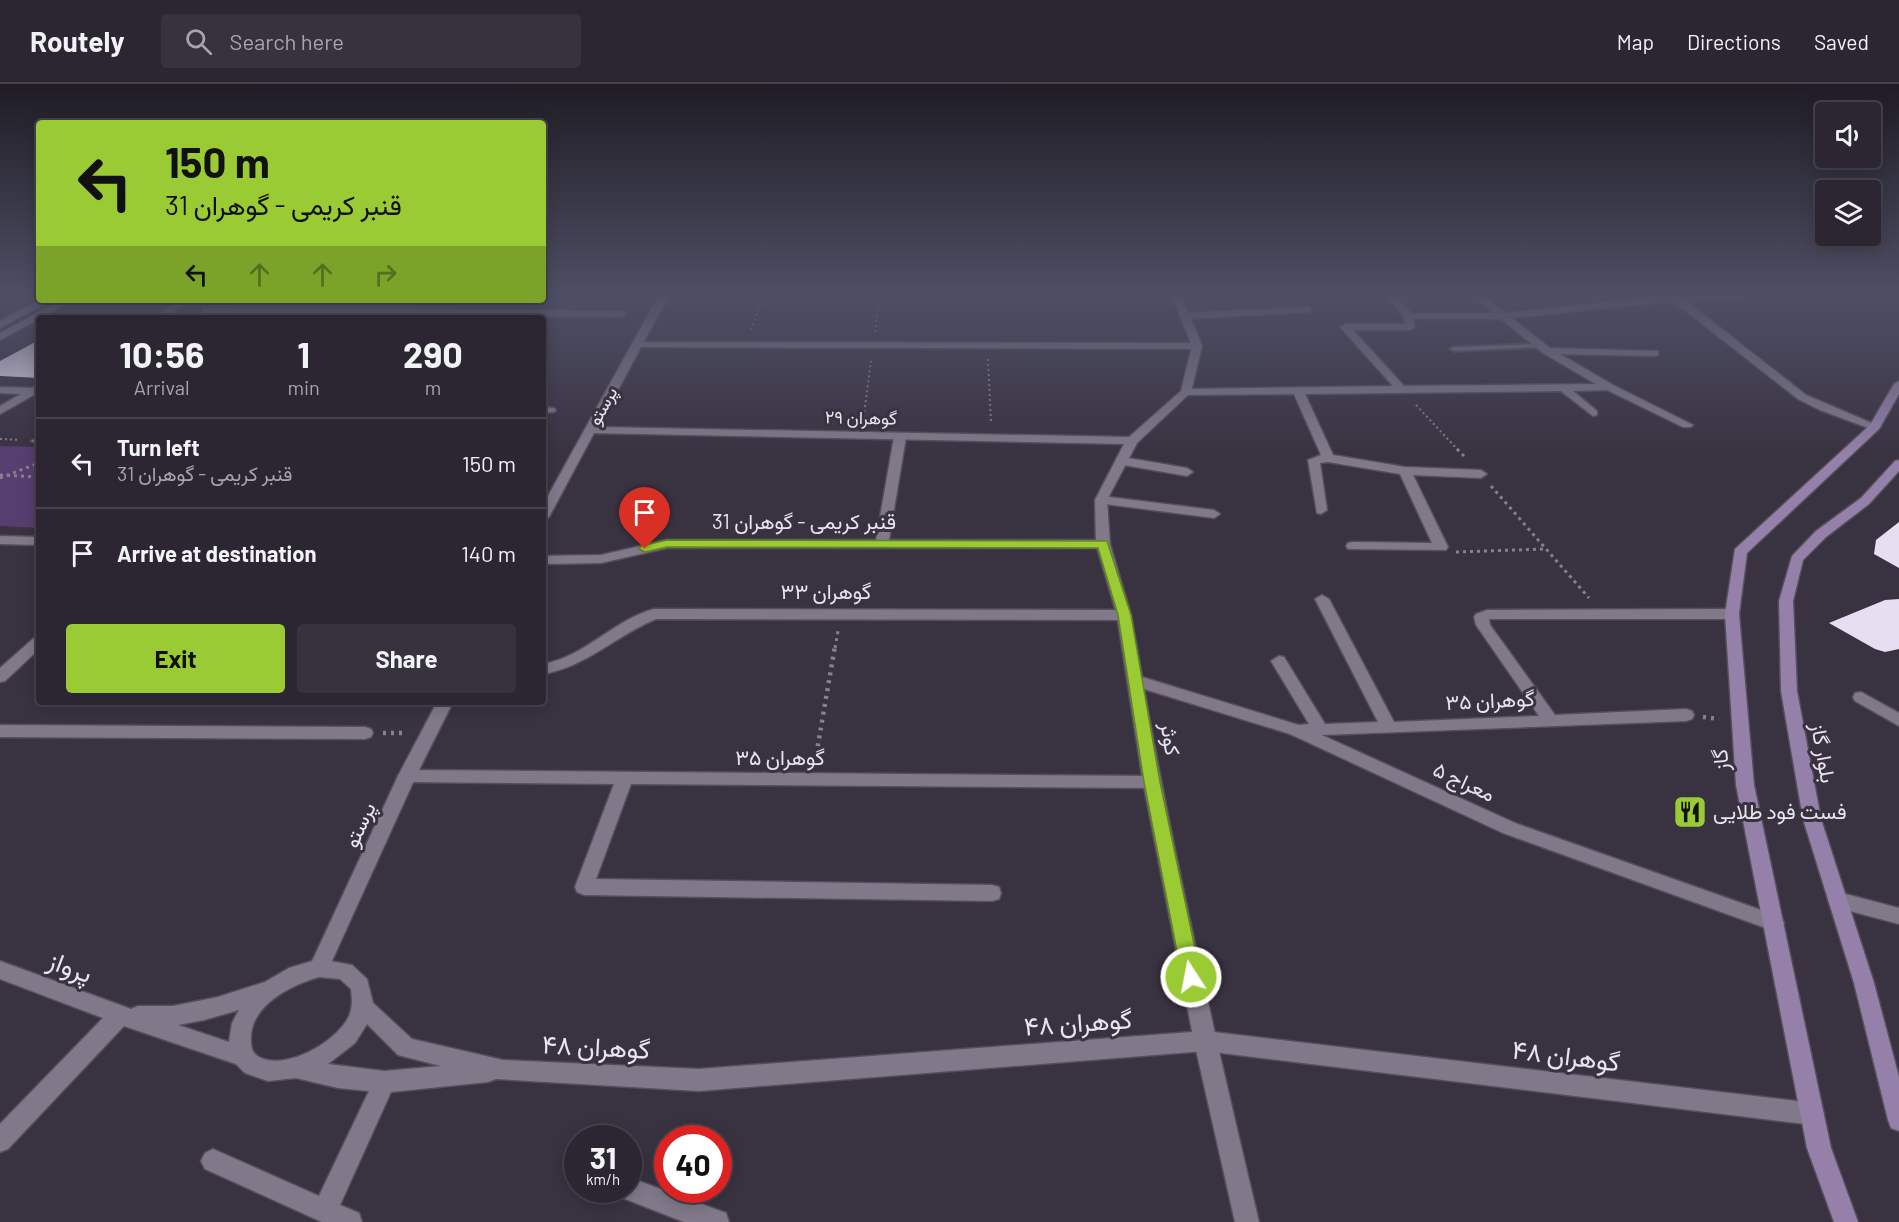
<!DOCTYPE html>
<html lang="en">
<head>
<meta charset="utf-8">
<style>
  body { margin:0; font-family:Barlow,Vazirmatn,sans-serif; background:#37323d; color:#f1f3f6; height:100vh; display:flex; flex-direction:column; font-size:22px; white-space:nowrap }
  * { box-sizing:border-box; margin:0 }
  p { font-size:20px; color:#a6a5ab }
  .icon { flex:none; width:33px; height:33px; fill:none; stroke:currentColor; stroke-width:2; stroke-linecap:round; stroke-linejoin:round }
  .map { position:relative; flex:1; overflow:hidden }
  .details { position:absolute; left:36px; top:231px; width:510px; height:390px; display:flex; flex-direction:column; background:#2b2631; border-radius:6px; box-shadow:0 3px 15px #0003,0 0 0 2px #47434d }
  .details>* { flex:none }
  .banner { position:absolute; left:36px; top:36px; width:510px; height:183px; border-radius:6px; box-shadow:0 3px 15px #0003,0 0 0 2px #47434d; background:#9acb34; color:#111; overflow:hidden }
  .buttons { position:absolute; left:1815px; top:18px; display:grid; gap:12px }
  .buttons a { display:grid; place-items:center; width:66px; height:66px; border-radius:6px; background:#2b2631; box-shadow:0 3px 15px #0003,0 0 0 2px #47434d; font-size:30px }
  .speed { position:absolute; left:564px; top:1041px; display:flex; gap:12px; font-size:30px; font-weight:700; text-align:center }
  .speed>* { display:grid; place-content:center; width:78px; height:78px; border-radius:50%; background:#2b2631; box-shadow:0 3px 15px #0003,0 0 0 2px #47434d; line-height:1 }
  .speed small { font-size:15px; font-weight:400 }
  .speed .limit { border:9px solid #d22; background:#fff; color:#111 }
  .pin { position:absolute; display:grid; place-items:center; width:51px; height:51px; color:#fff; margin:-62px -26px; border-radius:50% 50% 50% 0; rotate:-45deg; box-shadow:0 0 6px #0007 }
  .pin .icon { rotate:45deg }
  .me { position:absolute; width:66px; margin:-33px; rotate:349deg; stroke-linejoin:round; filter:drop-shadow(0 0 4px #0008) }
  .turn { display:flex; align-items:center; gap:21px; height:126px; padding:0 30px; font-size:27px }
  .turn .icon { width:78px; height:78px; stroke-width:2.5 }
  .turn b { display:block; font-size:42px; line-height:51px }
  .lanes { display:flex; align-items:center; height:57px; padding:0 30px; background:#0003; justify-content:center; gap:30px; direction:ltr }
  .lanes .off { opacity:.35 }
  .eta { display:flex; justify-content:space-evenly; align-items:center; height:102px; text-align:center }
  .eta b { font-size:36px; font-weight:700; line-height:42px }
  .primary-button { display:flex; gap:12px; margin-top:auto; padding:12px 30px }
  .primary-button a { flex:1; height:69px; border-radius:6px; background:#9acb34; color:#111; font-size:24px; font-weight:700; line-height:69px; text-align:center }
  .primary-button a+a { background:#37323d; color:#f1f3f6 }
  ul { padding:0; list-style:none }
  li { display:flex; align-items:center; gap:18px; height:90px; padding:0 30px; border-top:2px solid #47434d }
  li div { flex:1 }
  li b { display:block; font-size:22px }
  li em { font-style:normal }
  header { display:flex; align-items:center; gap:36px; box-sizing:border-box; height:84px; padding:0 30px; background:#2b2631; border-bottom:2px solid #47434d }
  header strong { font-size:28px }
  nav { display:flex; gap:33px; margin-inline-start:auto; font-size:21px }
  .search { width:420px; height:54px; background:#37323d; display:flex; align-items:center; gap:15px; box-sizing:border-box; padding:0 21px; border-radius:6px; color:#a6a5ab; font-size:22px }
  .map>svg:first-child { display:block }
  .green { fill:#573e70 }
  .building { fill:#e7def1 }
  .lines { fill:none; stroke-linecap:round; stroke-linejoin:round }
  .service-casing { stroke:#544f5b; stroke-width:4 }
  .minor-casing { stroke:#544f5b; stroke-width:3 }
  .tertiary-casing { stroke:#544f5b; stroke-width:3 }
  .secondary-casing { stroke:#544f5b; stroke-width:3 }
  .path-far2 { stroke:#87808d; stroke-width:2; stroke-dasharray:2 3; stroke-linecap:butt }
  .path-far1 { stroke:#87808d; stroke-width:3; stroke-dasharray:3 4; stroke-linecap:butt }
  .path { stroke:#87808d; stroke-width:4.5; stroke-dasharray:3 5; stroke-linecap:butt }
  .service { fill:#81798a; fill-rule:evenodd }
  .minor { fill:#81798a; fill-rule:evenodd }
  .tertiary { fill:#81798a; fill-rule:evenodd }
  .secondary { fill:#9480a8; fill-rule:evenodd }
  .route { fill:#9acb34; stroke:#648422; stroke-width:1.5 }
  .labels { text-anchor:middle; stroke-width:6; stroke-linejoin:round; paint-order:stroke }
  .far-street-label { font-size:18px; fill:#e9e4ee; stroke:#393241 }
  .street-label { font-size:21px; fill:#e9e4ee; stroke:#393241 }
  .poi-label { font-size:21px; fill:#e9e4ee; stroke:#393241; text-anchor:start }
  .near-street-label { font-size:26px; fill:#e9e4ee; stroke:#393241 }
</style>
</head>
<body>
<header>
<strong>Routely</strong>
<div class="search"><svg class="icon" aria-label="search" viewBox="0 0 24 24"><circle cx="10" cy="10" r="6"/><path d="M15 15l6 6"/></svg>Search here</div>
<nav><a>Map</a><a>Directions</a><a>Saved</a></nav>
</header>
<div class="map">
<svg width="1899" height="1138" viewBox="0 0 1899 1138">
  <rect width="100%" height="100%" fill="#393241"/>
  <path class="green" d="M 0,362 L 39,363 L 39,444 L 0,442 Z"/>
  <path class="building" d="M 39,256 L 39,294 L 0,292 L 0,277 Z
    M 1899,438 L 1899,484 L 1874,470 L 1876,456 Z
    M 1899,515 L 1899,565 L 1885,568 L 1875,565 L 1829,539 L 1885,516 Z"/>
  <g class="lines">
    <defs>
      <path id="service" d="M 1540,260 L 1542,261 L 1542,263 L 1454,267 L 1450,265 L 1454,263 Z"/>
      <path id="minor" d="M 1386,211 L 1395,211 L 1411,229 L 1494,229 L 1473,211 L 1482,211 L 1505,229 L 1672,211 L 1746,211 L 1742,214 L 1685,216 L 1806,311 L 1881,343 L 1875,346 L 1871,345 L 1820,326 L 1798,315 L 1673,217 L 1512,234 L 1550,264 L 1658,267 L 1658,271 L 1654,272 L 1560,270 L 1613,301 L 1693,341 L 1691,343 L 1683,343 L 1607,306 L 1573,307 L 1597,327 L 1597,331 L 1593,332 L 1561,307 L 1305,310 L 1333,371 L 1405,383 L 1481,386 L 1487,390 L 1481,394 L 1413,391 L 1448,463 L 1446,466 L 1348,465 L 1346,462 L 1348,459 L 1353,458 L 1432,459 L 1400,390 L 1328,378 L 1320,379 L 1327,426 L 1321,430 L 1317,429 L 1308,376 L 1321,371 L 1294,310 L 1186,311 L 1181,308 L 1186,305 L 1393,302 L 1340,243 L 1345,240 L 1405,240 L 1403,232 ZM 1413,235 L 1501,235 L 1543,269 L 1596,300 L 1404,302 L 1353,246 L 1410,246 L 1415,243 Z
        M 181,216 L 193,216 L 164,234 L 152,234 Z
        M 1308,223 L 1311,224 L 1311,228 L 1184,235 L 1179,232 L 1184,229 Z
        M 206,224 L 622,227 L 627,230 L 622,233 L 203,229 L 203,225 Z
        M 636,258 L 1197,259 L 1202,262 L 1197,265 L 632,263 L 631,261 Z
        M 39,301 L 39,308 L 0,330 L 0,322 L 21,310 L 0,309 L 0,303 L 32,304 Z
        M 543,323 L 554,324 L 556,326 L 554,328 L 543,329 Z
        M 900,350 L 906,353 L 889,456 L 1103,456 L 1110,460 L 1103,464 L 667,464 L 601,479 L 543,480 L 543,472 L 601,471 L 667,456 L 876,456 L 894,353 Z
        M 37,354 L 39,354 L 39,360 L 31,357 Z
        M 1122,373 L 1187,384 L 1193,388 L 1187,392 L 1118,380 L 1118,374 Z
        M 1101,412 L 1214,426 L 1220,430 L 1214,434 L 1097,419 L 1095,416 L 1097,413 Z
        M 0,452 L 39,453 L 39,461 L 0,460 Z
        M 1322,511 L 1329,515 L 1394,638 L 1539,632 L 1476,541 L 1474,533 L 1476,530 L 1487,526 L 1732,525 L 1739,530 L 1732,535 L 1489,535 L 1490,541 L 1555,631 L 1686,625 L 1692,627 L 1694,631 L 1692,635 L 1686,637 L 1296,652 L 1290,650 L 1288,646 L 1290,642 L 1309,640 L 1271,577 L 1279,572 L 1284,573 L 1325,640 L 1378,638 L 1315,515 Z
        M 654,525 L 1124,526 L 1131,531 L 1124,536 L 656,535 C 617,551 586,583 543,590 L 543,580 C 585,573 613,536 654,525 Z
        M 39,552 L 39,565 L 5,597 L 0,598 L 0,584 L 34,554 Z
        M 1861,608 L 1899,629 L 1899,642 L 1855,617 L 1853,613 L 1855,609 Z
        M 0,641 L 365,643 L 371,645 L 373,649 L 371,653 L 365,655 L 0,653 Z
        M 407,686 L 1152,692 L 1158,693 L 1161,698 L 1158,703 L 1152,704 L 631,700 L 596,795 L 992,801 L 999,803 L 1001,809 L 999,815 L 992,817 L 584,811 L 577,808 L 575,803 L 614,700 L 407,698 L 401,696 L 398,692 L 401,688 Z
        M 1838,808 L 1899,824 L 1899,840 L 1831,822 L 1828,816 L 1831,810 Z
        M 319,875 L 352,881 L 367,895 L 373,919 L 412,955 L 503,976 L 699,985 L 1205,947 L 1813,1019 L 1821,1022 L 1824,1030 L 1821,1038 L 1813,1041 L 1205,967 L 699,1007 L 496,995 L 488,998 L 391,1008 L 340,1121 L 359,1129 L 362,1138 L 322,1138 L 205,1085 L 201,1077 L 205,1069 L 213,1065 L 319,1112 L 369,1007 L 338,1004 L 296,994 L 268,997 L 245,989 L 236,980 L 124,942 L 8,1065 L 0,1068 L 0,1040 L 103,934 L 0,895 L 0,877 L 131,925 L 138,922 L 173,922 L 218,913 L 265,898 L 289,884 ZM 319,893 L 340,895 L 351,905 C 352,915 353,923 349,932 C 337,958 286,987 259,973 C 253,970 251,964 251,958 C 248,922 291,901 319,893 ZM 239,926 L 232,939 L 229,958 L 178,941 L 204,936 ZM 367,940 L 398,971 L 441,982 L 384,987 L 328,980 L 355,959 Z
        M 628,1093 L 726,1129 L 729,1138 L 684,1138 L 620,1113 L 616,1106 L 628,1106 Z"/>
      <path id="tertiary" d="M 659,211 L 669,211 L 598,343 L 1129,353 L 1181,307 L 1192,262 L 1172,211 L 1181,211 L 1202,262 L 1191,308 L 1137,359 L 1107,416 L 1110,460 L 1131,531 L 1142,593 L 1302,642 L 1515,739 L 1781,833 L 1784,839 L 1781,845 L 1774,847 L 1503,749 L 1290,650 L 1144,605 C 1176,784 1217,961 1259,1138 L 1235,1138 L 1194,957 L 1143,698 L 1117,531 L 1096,460 L 1095,416 L 1124,360 L 594,349 L 549,433 L 543,437 L 543,421 Z
        M 437,618 L 453,618 L 416,692 L 326,890 L 319,893 L 312,890 L 309,884 L 398,692 Z"/>
      <path id="secondary" d="M 40,216 L 52,216 L 0,244 L 0,237 Z
        M 62,216 L 74,216 L 0,256 L 0,249 Z
        M 1899,297 L 1899,310 L 1879,345 L 1747,469 L 1739,530 L 1754,701 L 1831,1064 L 1858,1138 L 1834,1138 L 1807,1064 L 1736,701 L 1725,530 L 1735,465 L 1870,341 L 1894,300 Z
        M 1899,376 L 1899,387 L 1869,420 L 1826,453 L 1803,476 L 1793,517 L 1797,607 L 1821,735 L 1874,899 L 1899,993 L 1899,1047 L 1891,1044 L 1888,1036 L 1854,899 L 1803,735 L 1781,607 L 1779,517 L 1792,472 L 1816,447 L 1861,414 L 1895,377 Z"/>
    </defs>
    <use href="#service" class="service-casing"/>
    <use href="#minor" class="minor-casing"/>
    <use href="#tertiary" class="tertiary-casing"/>
    <use href="#secondary" class="secondary-casing"/>
    <path class="path-far2" d="M 751,246 L 764,211
      M 875,248 L 880,211
      M 988,275 L 991,339
      M 1416,321 L 1458,366
      M 863,338 L 871,277
      M 0,355 L 20,356"/>
    <path class="path-far1" d="M 1457,365 L 1464,372
      M 0,391 L 39,393
      M 0,394 L 39,379
      M 1491,402 L 1589,514
      M 1456,468 L 1545,465
      M 835,564 L 838,547"/>
    <path class="path" d="M 1703,633 L 1719,635
      M 383,649 L 406,649
      M 815,678 L 835,562"/>
    <use href="#service" class="service"/>
    <use href="#minor" class="minor"/>
    <use href="#tertiary" class="tertiary"/>
    <use href="#secondary" class="secondary"/>
  </g>
  <linearGradient id="sky" x2="0" y2="1"><stop stop-color="#1f1c24"/><stop offset="0.57" stop-color="#4e4f65"/><stop offset="1" stop-color="#4e4f65" stop-opacity="0"/></linearGradient>
  <rect width="1899" height="370" fill="url(#sky)"/>
  <path class="route" d="M 667,456 L 1107,457 L 1131,531 L 1160,698 L 1201,893 L 1198,898 L 1191,901 L 1185,898 L 1182,893 L 1144,698 L 1118,531 L 1098,464 L 667,463 L 645,468 L 639,465 L 641,462 Z"/>
  <defs>
    <symbol id="restaurant-square" viewBox="-11 -11 22 22"><rect x="-9" y="-9" width="18" height="18" rx="4" fill="#9acb34" stroke="#393241"/><path d="M-5-6h1v4h1v-4h1v4h1v-4h1v5L-1.5 .5V6h-2V.5L-5-1ZM5-6V6H3V1.5H1.5Q1.5-4 5-6Z" fill="#111"/></symbol>
  </defs>
  <g fill-rule="evenodd">
    <use href="#restaurant-square" x="1671" y="709" width="38" height="38"/>
  </g>
  <g class="labels">
    <g class="far-street-label">
      <text transform="translate(603 322) rotate(-61)" y="6">پرستو</text>
      <text transform="translate(861 334) rotate(1)" y="6">گوهران ۲۹</text>
    </g>
    <g class="street-label">
      <text x="804" y="445">قنبر کریمی - گوهران 31</text>
      <text x="826" y="515">گوهران ۳۳</text>
      <text transform="translate(1490 617) rotate(-3)" y="7">گوهران ۳۵</text>
      <text transform="translate(1170 655) rotate(81)" y="7">کوثر</text>
      <text transform="translate(1823 669) rotate(80)" y="7">بلوار گاز</text>
      <text x="780" y="681">گوهران ۳۵</text>
      <text transform="translate(1721 676) rotate(-94)" y="7">گاز</text>
      <text transform="translate(1464 698) rotate(25)" y="7">معراج ۵</text>
      <text transform="translate(360 741) rotate(-65)" y="7">پرستو</text>
    </g>
    <g class="poi-label">
      <text x="1713" y="735">فست فود طلایی</text>
    </g>
    <g class="near-street-label">
      <text transform="translate(70 883) rotate(21)" y="9">پرواز</text>
      <text transform="translate(1078 939) rotate(-4)" y="9">گوهران ۴۸</text>
      <text transform="translate(596 963) rotate(3)" y="9">گوهران ۴۸</text>
      <text transform="translate(1566 972) rotate(7)" y="9">گوهران ۴۸</text>
    </g>
  </g>
</svg>
<div class="buttons">
<a><svg class="icon" aria-label="sound" viewBox="0 0 24 24"><path d="M4 9h4l5-4v14l-5-4H4zM17 9q2 3 0 6"/></svg></a>
<a><svg class="icon" aria-label="layers" viewBox="0 0 24 24"><path d="M12 4l9 5-9 5-9-5zM3 14l9 5 9-5"/></svg></a>
</div>
<div class="speed"><div>31<small>km/h</small></div><div class="limit">40</div></div>
<div class="pin" style="left:645px;top:465px;background:#d93025"><svg class="icon" aria-label="arrive" viewBox="0 0 24 24"><path d="M6 21V4h12l-3 4 3 4H6"/></svg></div>
<svg class="me" style="left:1191px;top:893px" viewBox="-20 -20 40 40"><circle r="17" fill="#9acb34" stroke="#fff" stroke-width="3"/><path d="M0-11L8 9 0 5-8 9z" fill="#fff"/></svg>
<div class="banner">
<div class="turn"><svg class="icon" aria-label="left" viewBox="0 0 24 24"><path d="M17 20v-9H6M10 6l-5 5 5 5"/></svg><div><b>150 m</b>قنبر کریمی - گوهران 31</div></div>
<div class="lanes"><svg class="icon" aria-label="left" viewBox="0 0 24 24"><path d="M17 20v-9H6M10 6l-5 5 5 5"/></svg><svg class="icon off" aria-label="ahead" viewBox="0 0 24 24"><path d="M12 20V5M6 11l6-6 6 6"/></svg><svg class="icon off" aria-label="ahead" viewBox="0 0 24 24"><path d="M12 20V5M6 11l6-6 6 6"/></svg><svg class="icon off" aria-label="right" viewBox="0 0 24 24"><path d="M7 20v-9h11M14 6l5 5-5 5"/></svg></div>
</div>
<section class="details">
<div class="eta">
<div><b>10:56</b><p>Arrival</p></div>
<div><b>1</b><p>min</p></div>
<div><b>290</b><p>m</p></div>
</div>
<ul>
<li><svg class="icon" aria-label="left" viewBox="0 0 24 24"><path d="M17 20v-9H6M10 6l-5 5 5 5"/></svg><div><b>Turn left</b><p>قنبر کریمی - گوهران 31</p></div><em>150 m</em></li>
<li><svg class="icon" aria-label="arrive" viewBox="0 0 24 24"><path d="M6 21V4h12l-3 4 3 4H6"/></svg><div><b>Arrive at destination</b></div><em>140 m</em></li>
</ul>
<div class="primary-button"><a>Exit</a><a>Share</a></div>
</section>
</div>
</body>
</html>
